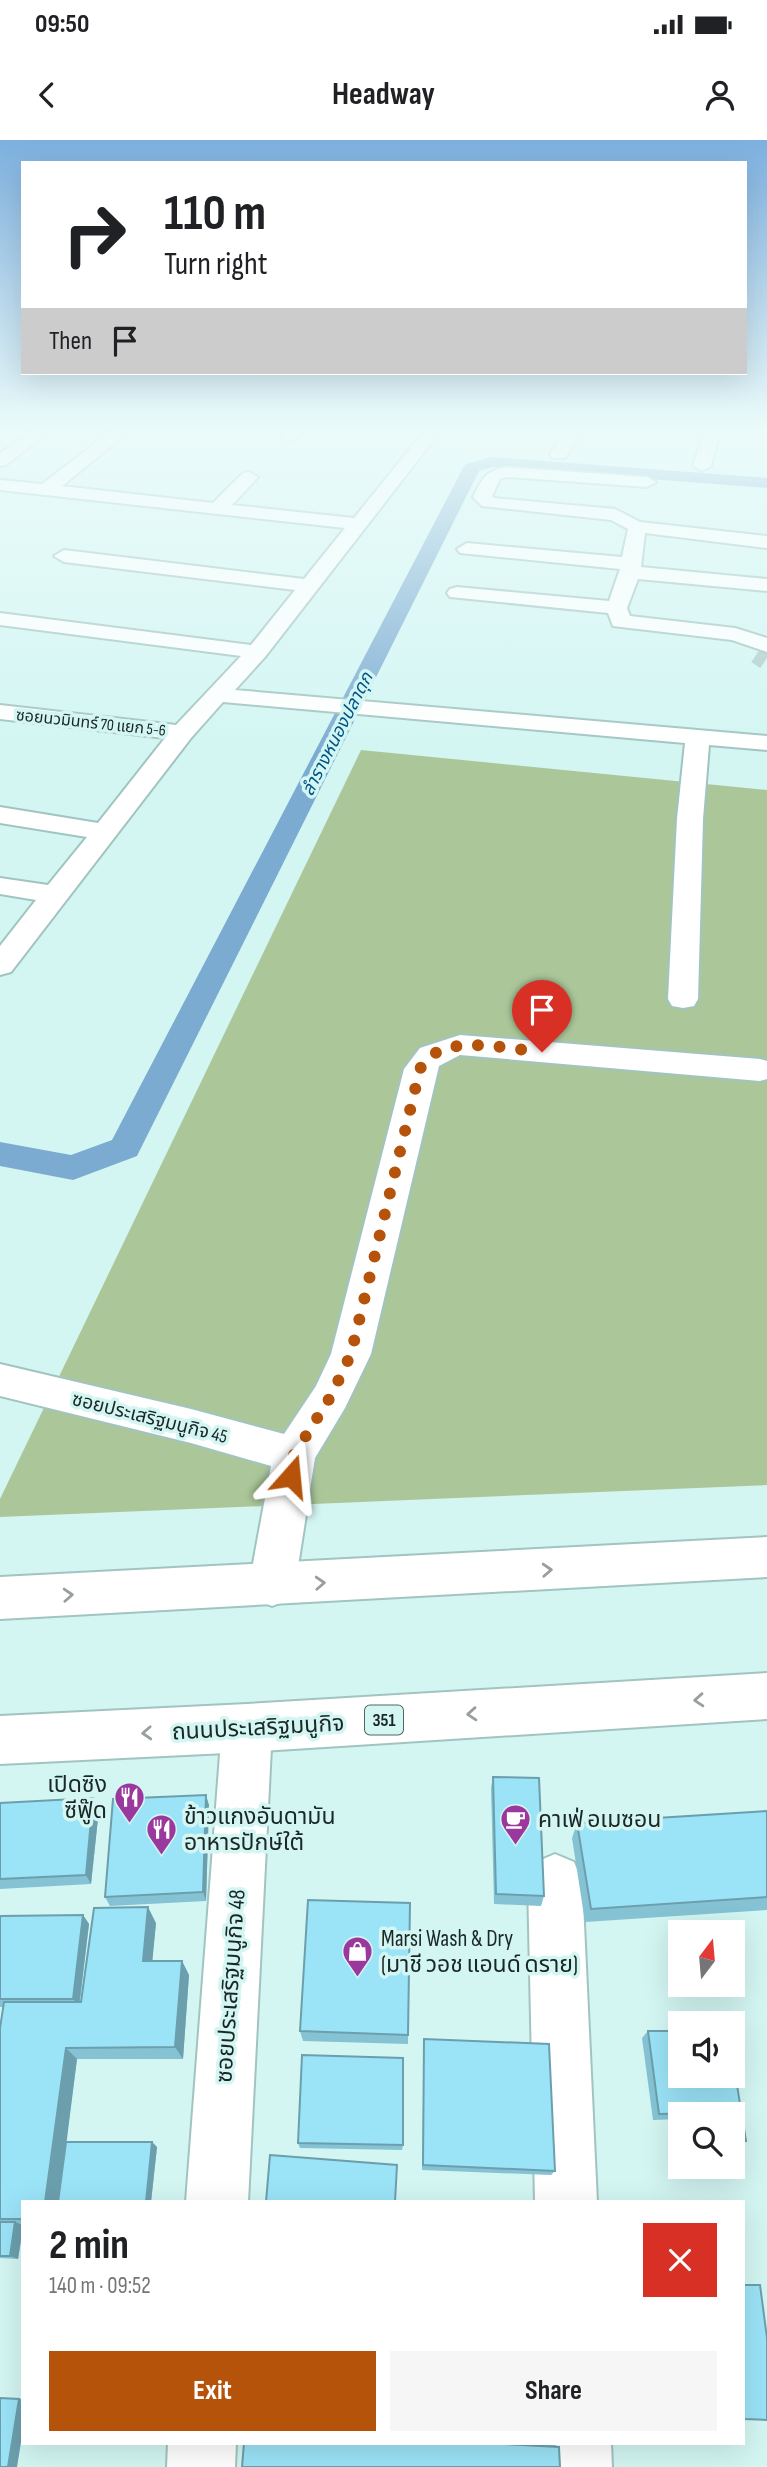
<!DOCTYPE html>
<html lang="en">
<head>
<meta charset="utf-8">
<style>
  body { margin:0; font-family:"Sofia Sans Condensed","Noto Sans Thai",sans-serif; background:#f6f6f6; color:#202124; height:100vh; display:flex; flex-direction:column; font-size:26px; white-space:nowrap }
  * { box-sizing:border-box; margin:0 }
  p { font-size:23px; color:#757577 }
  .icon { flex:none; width:38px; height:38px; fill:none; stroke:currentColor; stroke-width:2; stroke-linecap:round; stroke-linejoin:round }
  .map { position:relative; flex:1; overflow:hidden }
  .side { position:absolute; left:21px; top:2060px; width:724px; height:245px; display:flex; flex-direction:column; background:#fff; border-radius:0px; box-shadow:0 7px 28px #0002 }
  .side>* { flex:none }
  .banner { position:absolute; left:21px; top:21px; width:726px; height:214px; border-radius:0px; box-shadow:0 7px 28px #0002; background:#fff; color:#202124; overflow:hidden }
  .needle { width:46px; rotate:16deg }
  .fabs { position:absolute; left:668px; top:1780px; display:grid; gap:14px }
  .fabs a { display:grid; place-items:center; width:77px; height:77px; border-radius:0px; background:#fff; box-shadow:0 7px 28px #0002; font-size:35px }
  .pin { position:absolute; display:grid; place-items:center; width:60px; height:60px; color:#fff; margin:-72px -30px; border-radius:50% 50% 50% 0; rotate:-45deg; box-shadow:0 0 7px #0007 }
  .pin .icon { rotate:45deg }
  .me { position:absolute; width:77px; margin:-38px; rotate:18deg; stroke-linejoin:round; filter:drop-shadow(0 0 5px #0008) }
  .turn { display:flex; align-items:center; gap:24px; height:147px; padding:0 28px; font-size:32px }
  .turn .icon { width:91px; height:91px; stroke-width:2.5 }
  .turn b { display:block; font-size:49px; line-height:60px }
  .then { display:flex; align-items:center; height:66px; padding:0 28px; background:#0003; gap:14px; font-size:26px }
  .round { display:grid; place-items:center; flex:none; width:74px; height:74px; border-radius:0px; background:#f6f6f6 }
  .head { display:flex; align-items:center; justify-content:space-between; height:119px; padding:0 28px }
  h1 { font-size:42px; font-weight:700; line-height:52px }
  .cta { display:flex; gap:14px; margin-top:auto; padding:14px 28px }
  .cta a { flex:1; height:80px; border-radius:0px; background:#b45309; color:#fff; font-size:28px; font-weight:700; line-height:80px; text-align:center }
  .cta a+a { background:#f6f6f6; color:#202124 }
  .status { display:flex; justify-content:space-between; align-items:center; height:49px; padding:0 35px; background:#fff; direction:ltr }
  .status svg { height:19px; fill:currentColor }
  header { display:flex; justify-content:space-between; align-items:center; height:91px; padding:0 28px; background:#fff; font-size:32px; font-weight:700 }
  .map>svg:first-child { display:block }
  .green { fill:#abc799 }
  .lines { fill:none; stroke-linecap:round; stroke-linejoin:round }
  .canal { fill:#7cabd2; fill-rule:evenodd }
  .minor-tunnel { stroke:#aecdca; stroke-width:24; stroke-dasharray:24 11; stroke-linecap:butt }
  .minor-casing { stroke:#a2c4c0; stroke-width:4 }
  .major-casing { stroke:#a2c4c0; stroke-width:4 }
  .minor { fill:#fff; fill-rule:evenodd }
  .major { fill:#fff; fill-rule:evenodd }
  .wall { fill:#85c3d4 }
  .shaded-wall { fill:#6c9fad }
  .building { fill:#9be3f7; stroke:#6c9fad; stroke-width:2 }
  .oneway { stroke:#989e9d }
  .route { stroke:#b45309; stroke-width:12; stroke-dasharray:0 21.6 }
  .labels { text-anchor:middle; stroke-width:7; stroke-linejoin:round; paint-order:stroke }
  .far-street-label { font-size:16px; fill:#1a2726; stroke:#d3f6f3 }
  .far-water-label { font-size:18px; font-style:italic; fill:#005385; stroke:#d3f6f3 }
  .shield { fill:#d3f6f3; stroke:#526564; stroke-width:2 }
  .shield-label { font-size:18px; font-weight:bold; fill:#1a2726 }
  .street-label { font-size:19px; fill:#1a2726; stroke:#d3f6f3 }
  .near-street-label { font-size:23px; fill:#1a2726; stroke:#d3f6f3 }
  .near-poi-label { font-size:23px; fill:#1a2726; stroke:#d3f6f3; text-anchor:start }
</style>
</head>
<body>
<div class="status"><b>09:50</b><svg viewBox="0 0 49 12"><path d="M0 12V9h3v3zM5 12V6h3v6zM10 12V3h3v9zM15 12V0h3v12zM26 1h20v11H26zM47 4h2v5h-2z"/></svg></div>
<header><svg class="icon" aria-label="back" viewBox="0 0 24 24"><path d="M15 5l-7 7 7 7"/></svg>Headway<svg class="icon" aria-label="person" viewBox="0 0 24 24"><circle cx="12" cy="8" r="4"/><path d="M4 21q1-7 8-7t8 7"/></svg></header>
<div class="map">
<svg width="767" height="2327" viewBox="0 0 767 2327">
  <rect width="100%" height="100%" fill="#d3f6f3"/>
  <path class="green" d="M 361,610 L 767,650 L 767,1345 L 0,1377 L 0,1359 Z"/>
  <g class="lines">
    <path class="canal" d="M 492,317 L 767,338 L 767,348 L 493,327 L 479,331 L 137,1016 L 73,1040 L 0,1026 L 0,1002 L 71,1015 L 112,1000 L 463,328 L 466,324 Z"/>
    <path class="minor-tunnel" d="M 758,512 L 767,518"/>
    <defs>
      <path id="minor" d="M 35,289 L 53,289 L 6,325 L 0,326 L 0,313 Z
        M 114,289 L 132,289 L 62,346 L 213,363 L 243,333 L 249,332 L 258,337 L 232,365 L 354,378 L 426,289 L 442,289 L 265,517 L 235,550 L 767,596 L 767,610 L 709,605 L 703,679 L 698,859 L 694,866 L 683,868 L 672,866 L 668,859 L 677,679 L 685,603 L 223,562 L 191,598 L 11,832 L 0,835 L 0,806 L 36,760 L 0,754 L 0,738 L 48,745 L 87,697 L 0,683 L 0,667 L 98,683 L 165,598 L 0,579 L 0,565 L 176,585 L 241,516 L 0,485 L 0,473 L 251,505 L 295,450 L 64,422 L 54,416 L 64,410 L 304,439 L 345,388 L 0,350 L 0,340 L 42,344 Z
        M 287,289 L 304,289 L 295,300 L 289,301 L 281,296 Z
        M 567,289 L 583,289 L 565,318 L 553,318 L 550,314 Z
        M 705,289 L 721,289 L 711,326 L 702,331 L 693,326 Z
        M 506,327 L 647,337 L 656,342 L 647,347 L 507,337 L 500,339 L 492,356 L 494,358 L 615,369 L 640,382 L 767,396 L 767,408 L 645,393 L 641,427 L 767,439 L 767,451 L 638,439 L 627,468 L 630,476 L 735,488 L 767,498 L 767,512 L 732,500 L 621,487 L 613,486 L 608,473 L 450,457 L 447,453 L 450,449 L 457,447 L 609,461 L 620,429 L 460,413 L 457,409 L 467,403 L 622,417 L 628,389 L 611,380 L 482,366 L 473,357 C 483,338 484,332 506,327 Z
        M 460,895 L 760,919 L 767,921 L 767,939 L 760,941 L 460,915 L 439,926 L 371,1214 L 345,1268 L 315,1318 L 295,1445 L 288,1460 L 272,1466 L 256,1460 L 249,1445 L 271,1326 L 191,1303 L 0,1256 L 0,1224 L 191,1269 L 284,1294 L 316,1246 L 331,1214 L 404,929 L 420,908 Z
        M 247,1564 L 264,1571 L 272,1588 L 248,2062 L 186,2062 L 222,1588 L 230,1571 Z
        M 555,1714 L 574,1722 L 582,1741 L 597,2062 L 535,2062 L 528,1741 L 536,1722 Z
        M 168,2303 L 236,2303 L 235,2327 L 167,2327 Z
        M 543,2303 L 611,2303 L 612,2327 L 544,2327 Z"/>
      <path id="major" d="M 767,1397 L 767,1437 L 0,1479 L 0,1437 Z
        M 767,1533 L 767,1579 L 247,1612 L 0,1624 L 0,1576 L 247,1564 Z"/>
    </defs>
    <use href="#minor" class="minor-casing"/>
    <use href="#major" class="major-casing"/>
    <use href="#minor" class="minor"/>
    <use href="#major" class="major"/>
  </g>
  <path class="wall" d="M 493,1637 L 544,1756 L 541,1766 L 494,1764 L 491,1648 Z
    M 93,1658 L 99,1669 L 91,1744 L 0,1749 L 0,1663 Z
    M 209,1665 L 206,1761 L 110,1766 L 105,1757 Z
    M 767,1671 L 767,1770 L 585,1782 L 572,1698 L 577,1683 Z
    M 83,1775 L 89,1784 L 80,1862 L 156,1783 L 152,1821 L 182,1821 L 189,1835 L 183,1919 L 77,1919 L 66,2002 L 152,2002 L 157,2007 L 151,2062 L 23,2062 L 23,2090 L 18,2119 L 0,2118 L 0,1888 L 3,1867 L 0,1867 L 0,1776 Z
    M 300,1891 L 408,1895 L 408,1904 L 303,1901 Z
    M 648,1891 L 681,1891 L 681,1936 L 733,1936 L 733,1932 L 739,1932 L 731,1939 L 689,1939 L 690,1947 L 737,1945 L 746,2001 L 738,2006 L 733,2006 L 733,1974 L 681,1974 L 681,1979 L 653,1980 L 642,1898 Z
    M 424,1899 L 555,2031 L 551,2035 L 422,2030 Z
    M 298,2003 L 403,2005 L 402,2010 L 300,2008 Z
    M 244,2303 L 514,2303 L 555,2305 L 559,2307 Z"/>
  <path class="shaded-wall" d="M 206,1655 L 209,1665 L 206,1761 L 203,1752 Z
    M 93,1658 L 99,1669 L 91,1744 L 86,1735 Z
    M 148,1767 L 156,1783 L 151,1835 L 143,1821 Z
    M 83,1775 L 89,1784 L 79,1866 L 73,1859 Z
    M 182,1821 L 189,1835 L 183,1919 L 175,1907 Z
    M 66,1908 L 77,1919 L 59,2062 L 45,2062 Z
    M 152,2002 L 157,2007 L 151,2062 L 146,2062 Z
    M 15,2082 L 23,2085 L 18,2119 L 10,2116 Z
    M 19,2259 L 23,2259 L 23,2290 L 17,2327 L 8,2327 Z"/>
  <path class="building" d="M 493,1637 L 539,1638 L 544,1756 L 496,1754 Z
    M 206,1655 L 203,1752 L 105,1757 L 113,1659 Z
    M 93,1658 L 86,1735 L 0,1739 L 0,1663 Z
    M 767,1671 L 767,1757 L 591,1769 L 577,1683 Z
    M 308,1760 L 410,1763 L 408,1895 L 300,1891 Z
    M 148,1767 L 143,1821 L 182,1821 L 175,1907 L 66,1908 L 45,2062 L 23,2062 L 23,2079 L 0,2079 L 0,1888 L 4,1862 L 81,1862 L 94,1768 Z
    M 83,1775 L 73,1859 L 0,1859 L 0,1776 Z
    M 648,1891 L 681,1891 L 681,1936 L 688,1936 L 690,1947 L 737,1945 L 746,2001 L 733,2001 L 733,1974 L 703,1974 L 703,1973 L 659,1974 Z
    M 424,1899 L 549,1904 L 555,2031 L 423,2025 Z
    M 733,1903 L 739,1932 L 733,1932 Z
    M 302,1915 L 403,1918 L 403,2005 L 298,2003 Z
    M 66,2002 L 152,2002 L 146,2062 L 58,2062 Z
    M 270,2015 L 397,2025 L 395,2062 L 266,2062 Z
    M 0,2082 L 15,2082 L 10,2116 L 0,2116 Z
    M 744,2145 L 760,2145 L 767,2198 L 767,2280 L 744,2279 Z
    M 0,2258 L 19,2259 L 8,2327 L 0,2327 Z
    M 244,2303 L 487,2303 L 559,2307 L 560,2327 L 242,2327 Z"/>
  <defs><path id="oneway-chevron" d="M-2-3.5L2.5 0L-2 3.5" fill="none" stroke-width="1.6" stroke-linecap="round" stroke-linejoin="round" transform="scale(1.75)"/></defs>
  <g class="oneway">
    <use href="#oneway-chevron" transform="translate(547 1430) rotate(-3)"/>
    <use href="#oneway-chevron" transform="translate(320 1443) rotate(-3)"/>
    <use href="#oneway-chevron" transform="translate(68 1455) rotate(-3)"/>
    <use href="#oneway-chevron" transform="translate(699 1560) rotate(176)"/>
    <use href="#oneway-chevron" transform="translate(472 1574) rotate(176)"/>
    <use href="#oneway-chevron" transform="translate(147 1593) rotate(177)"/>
  </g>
  <linearGradient id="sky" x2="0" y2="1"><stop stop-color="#7db0df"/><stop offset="0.47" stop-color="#ebfbfa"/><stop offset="1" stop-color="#ebfbfa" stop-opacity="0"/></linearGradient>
  <rect width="767" height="614" fill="url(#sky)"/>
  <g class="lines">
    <path class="route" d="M 291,1336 L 294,1315 L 331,1256 L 351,1214 L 420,929 C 440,891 505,909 542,912"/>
  </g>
  <defs>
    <symbol id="restaurant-pin" viewBox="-11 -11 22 30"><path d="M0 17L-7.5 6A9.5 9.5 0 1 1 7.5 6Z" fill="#9b389d" stroke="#d3f6f3"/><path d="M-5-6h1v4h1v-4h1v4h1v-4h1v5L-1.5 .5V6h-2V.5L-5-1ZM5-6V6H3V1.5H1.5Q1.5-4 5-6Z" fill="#fff"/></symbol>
    <symbol id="cafe-pin" viewBox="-11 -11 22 30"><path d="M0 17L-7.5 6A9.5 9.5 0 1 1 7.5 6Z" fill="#9b389d" stroke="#d3f6f3"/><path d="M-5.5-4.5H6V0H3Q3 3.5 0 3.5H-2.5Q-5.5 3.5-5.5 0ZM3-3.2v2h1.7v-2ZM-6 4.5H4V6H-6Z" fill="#fff"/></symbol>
    <symbol id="shop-pin" viewBox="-11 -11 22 30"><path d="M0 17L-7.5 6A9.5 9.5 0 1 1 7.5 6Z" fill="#9b389d" stroke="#d3f6f3"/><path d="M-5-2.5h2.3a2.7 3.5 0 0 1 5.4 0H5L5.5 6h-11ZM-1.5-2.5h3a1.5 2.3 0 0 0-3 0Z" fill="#fff"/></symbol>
  </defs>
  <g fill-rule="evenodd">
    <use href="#restaurant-pin" x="112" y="1640" width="35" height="47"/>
    <use href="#cafe-pin" x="498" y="1662" width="35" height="47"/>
    <use href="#restaurant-pin" x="144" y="1672" width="35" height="47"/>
    <use href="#shop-pin" x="340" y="1794" width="35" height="47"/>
  </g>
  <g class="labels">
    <g class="far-street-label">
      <text transform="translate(91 582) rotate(6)" y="6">ซอยนวมินทร์ 70 แยก 5-6</text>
    </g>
    <g class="far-water-label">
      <text transform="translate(337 594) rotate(-63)" y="6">ลำรางหนองปลาดุก</text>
    </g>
    <rect class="shield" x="365" y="1565.5" width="38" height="29" rx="5"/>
    <g class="shield-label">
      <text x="384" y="1586">351</text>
    </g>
    <g class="street-label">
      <text transform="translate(150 1277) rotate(14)" y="7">ซอยประเสริฐมนูกิจ 45</text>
    </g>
    <g class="near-street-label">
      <text transform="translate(258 1587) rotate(-3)" y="8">ถนนประเสริฐมนูกิจ</text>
      <text transform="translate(230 1846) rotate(-86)" y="8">ซอยประเสริฐมนูกิจ 48</text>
    </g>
    <g class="near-poi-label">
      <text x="107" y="1652" text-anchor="end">เปิดซิง<tspan x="107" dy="26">ซีฟู๊ด</tspan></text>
      <text x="184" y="1684">ข้าวแกงอันดามัน<tspan x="184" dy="26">อาหารปักษ์ใต้</tspan></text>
      <text x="538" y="1687">คาเฟ่ อเมซอน</text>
      <text x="381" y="1806">Marsi Wash &amp; Dry<tspan x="381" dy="26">(มาชี วอช แอนด์ ดราย)</tspan></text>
    </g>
  </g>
</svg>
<div class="fabs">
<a><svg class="needle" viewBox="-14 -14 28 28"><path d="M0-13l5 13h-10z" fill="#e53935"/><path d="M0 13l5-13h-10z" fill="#757577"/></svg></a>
<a><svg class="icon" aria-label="sound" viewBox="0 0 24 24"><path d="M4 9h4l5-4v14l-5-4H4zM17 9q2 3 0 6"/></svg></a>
<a><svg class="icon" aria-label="search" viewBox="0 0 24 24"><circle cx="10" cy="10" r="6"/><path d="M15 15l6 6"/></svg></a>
</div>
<div class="pin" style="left:542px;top:912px;background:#d93025"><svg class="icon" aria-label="arrive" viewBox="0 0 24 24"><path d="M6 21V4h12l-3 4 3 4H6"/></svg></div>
<svg class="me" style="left:291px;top:1336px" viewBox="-20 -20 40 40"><path d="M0-17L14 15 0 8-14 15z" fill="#b45309" stroke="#fff" stroke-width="4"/></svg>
<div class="banner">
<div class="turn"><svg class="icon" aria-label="right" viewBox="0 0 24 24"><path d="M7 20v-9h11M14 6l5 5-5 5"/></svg><div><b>110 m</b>Turn right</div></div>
<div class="then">Then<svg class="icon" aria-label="arrive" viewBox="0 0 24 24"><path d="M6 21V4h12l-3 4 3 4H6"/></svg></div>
</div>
<section class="side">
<div class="head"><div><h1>2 min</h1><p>140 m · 09:52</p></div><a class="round" style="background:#d93025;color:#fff"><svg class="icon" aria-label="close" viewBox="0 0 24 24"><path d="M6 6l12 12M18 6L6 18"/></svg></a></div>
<div class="cta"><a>Exit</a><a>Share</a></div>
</section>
</div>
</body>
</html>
